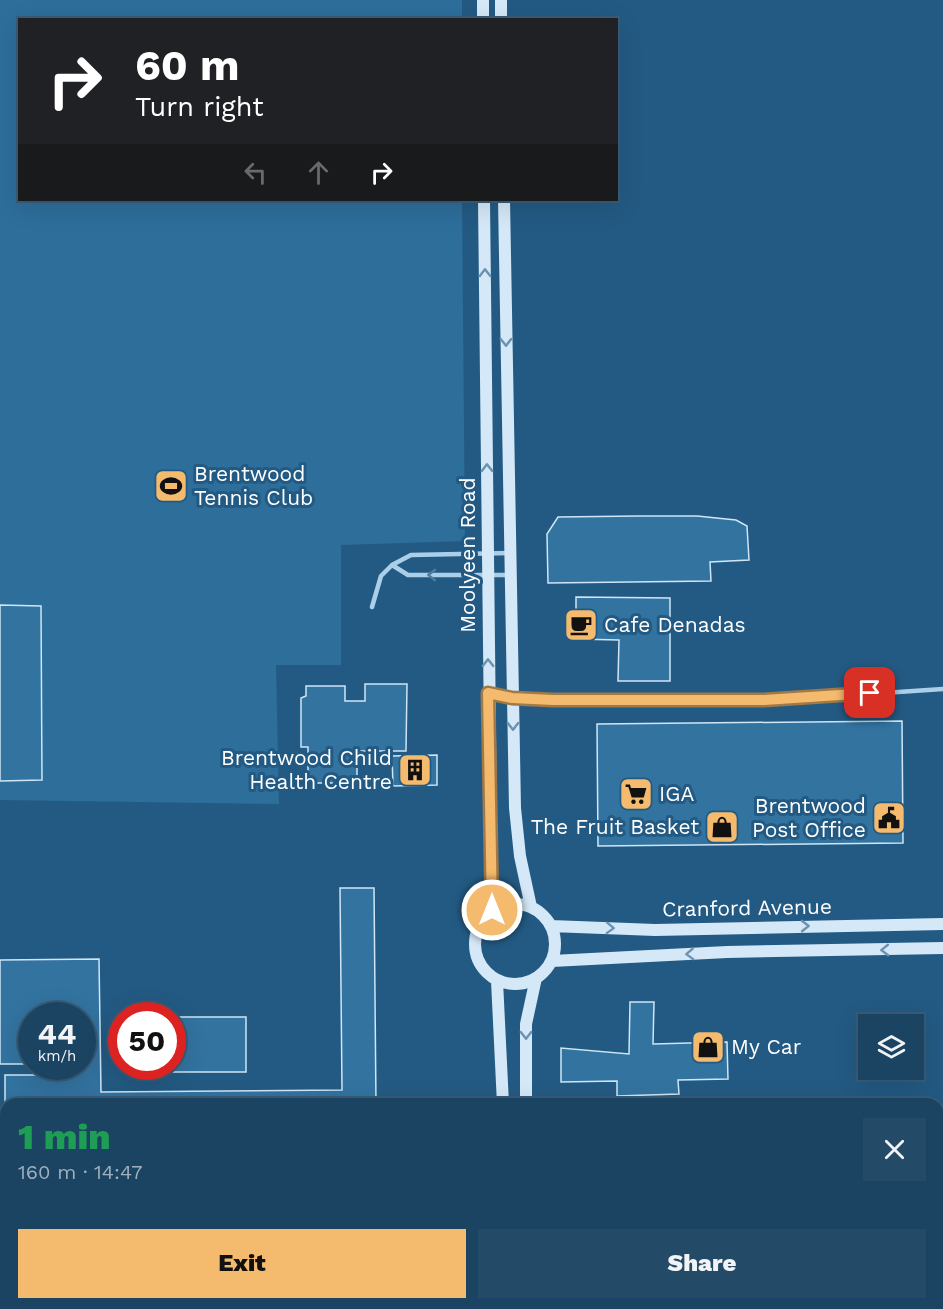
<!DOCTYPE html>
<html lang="en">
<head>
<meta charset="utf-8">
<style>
  body { margin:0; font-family:"Work Sans",sans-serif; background:#234b68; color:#f1f3f6; height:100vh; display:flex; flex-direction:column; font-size:22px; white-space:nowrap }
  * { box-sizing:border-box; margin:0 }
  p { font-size:20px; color:#9fb0be }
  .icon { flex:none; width:33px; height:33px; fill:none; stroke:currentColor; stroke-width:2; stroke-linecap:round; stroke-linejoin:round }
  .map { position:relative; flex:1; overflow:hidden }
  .drawer { position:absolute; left:0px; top:1098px; width:944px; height:212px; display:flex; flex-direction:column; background:#1a4462; border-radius:18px 18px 0 0; box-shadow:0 6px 24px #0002,0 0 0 2px #385c77 }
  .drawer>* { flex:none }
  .guide { position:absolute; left:18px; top:18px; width:600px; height:183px; border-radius:0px; box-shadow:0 6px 24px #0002,0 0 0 2px #385c77; background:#202124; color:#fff; overflow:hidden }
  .fabs { position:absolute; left:858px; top:1014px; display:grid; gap:12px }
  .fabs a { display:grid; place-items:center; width:66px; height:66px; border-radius:0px; background:#1a4462; box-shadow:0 6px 24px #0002,0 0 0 2px #385c77; font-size:30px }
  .speed { position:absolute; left:18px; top:1002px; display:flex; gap:12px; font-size:30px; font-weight:700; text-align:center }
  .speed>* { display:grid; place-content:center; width:78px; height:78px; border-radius:50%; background:#1a4462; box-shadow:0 6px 24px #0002,0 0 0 2px #385c77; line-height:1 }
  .speed small { font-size:15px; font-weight:400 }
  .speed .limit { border:9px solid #d22; background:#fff; color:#111 }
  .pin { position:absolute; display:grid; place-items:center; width:51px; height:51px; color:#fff; margin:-26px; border-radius:12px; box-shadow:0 3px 9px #0006 }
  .me { position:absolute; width:66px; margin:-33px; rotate:0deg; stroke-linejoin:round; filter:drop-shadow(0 0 4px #0008) }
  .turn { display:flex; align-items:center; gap:21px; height:126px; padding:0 18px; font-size:27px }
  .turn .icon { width:78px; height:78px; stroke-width:2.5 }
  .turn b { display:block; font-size:42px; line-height:51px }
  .lanes { display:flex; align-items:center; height:57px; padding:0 18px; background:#0003; justify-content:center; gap:30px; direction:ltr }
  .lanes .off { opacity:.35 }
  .round { display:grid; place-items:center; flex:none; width:63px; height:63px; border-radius:0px; background:#234b68 }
  .headline { display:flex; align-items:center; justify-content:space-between; height:102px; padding:0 18px }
  h1 { font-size:36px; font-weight:800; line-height:45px; color:#1e9e55 }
  .primary-button { display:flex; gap:12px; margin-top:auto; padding:12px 18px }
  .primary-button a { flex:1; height:69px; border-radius:0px; background:#f4ba6d; color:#111; font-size:24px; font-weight:800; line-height:69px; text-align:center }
  .primary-button a+a { background:#234b68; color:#f1f3f6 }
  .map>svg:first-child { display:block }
  .green { fill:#2d6e9b }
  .building { fill:#3373a0; stroke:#cfe6f6; stroke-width:1.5 }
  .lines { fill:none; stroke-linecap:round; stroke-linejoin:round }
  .lane { stroke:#abcfe8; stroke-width:4.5 }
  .secondary { stroke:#d5e8f7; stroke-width:12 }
  .oneway { stroke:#6a93b1 }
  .oneway2 { stroke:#4c7da1 }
  .route-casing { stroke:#9f7947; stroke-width:15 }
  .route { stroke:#f4ba6d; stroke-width:10 }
  .labels { text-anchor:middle; stroke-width:6; stroke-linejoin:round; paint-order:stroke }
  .poi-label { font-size:21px; fill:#fff; stroke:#235a83; text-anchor:start }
  .street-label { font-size:21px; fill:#fff; stroke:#235a83 }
</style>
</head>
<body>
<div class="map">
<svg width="943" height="1309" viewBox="0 0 943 1309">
  <rect width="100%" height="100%" fill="#235a83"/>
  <path class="green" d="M 0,0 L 462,0 L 462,20 L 20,20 L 20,200 L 462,200 L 465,541 L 341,545 L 341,665 L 276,665 L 279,804 L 0,800 Z"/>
  <path class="building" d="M 638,516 L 697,516 L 736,520 L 747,526 L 749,560 L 710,562 L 711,581 L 548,583 L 547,534 L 558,517 Z
    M 576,597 L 670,598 L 670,681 L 618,681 L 619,640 L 576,639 Z
    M 0,605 L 41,606 L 42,780 L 0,781 Z
    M 365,684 L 407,684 L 406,751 L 357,751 L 357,783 L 308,783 L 308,747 L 301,747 L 301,698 L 306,696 L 306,686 L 345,686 L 345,701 L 365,701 Z
    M 902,721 L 903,843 L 598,846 L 597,724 Z
    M 437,755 L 437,785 L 393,786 L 392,756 Z
    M 340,888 L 374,888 L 376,1104 L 6,1104 L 5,1134 L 5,1075 L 56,1075 L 56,1066 L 82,1066 L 82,1016 L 32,1016 L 32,1064 L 0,1064 L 0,960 L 99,959 L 101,1092 L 342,1090 Z
    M 630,1002 L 654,1002 L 653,1044 L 727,1042 L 728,1079 L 678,1080 L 679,1094 L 617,1096 L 617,1081 L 561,1082 L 561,1048 L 629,1054 Z
    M 172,1017 L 246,1017 L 246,1072 L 156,1072 L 156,1066 L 172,1066 Z
    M 0,1169 L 6,1169 L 6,1255 L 0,1255 Z
    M 0,1293 L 6,1293 L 6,1304 L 25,1304 L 25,1309 L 0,1309 Z"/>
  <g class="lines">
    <path class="lane" d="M 392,565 L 408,575 L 508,575
      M 372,607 L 381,576 L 392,565 L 411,555 L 510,553
      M 491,694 L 553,701 L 764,701 L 943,689"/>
    <path class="secondary" d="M 483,0 L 483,20
      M 501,20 L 501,0
      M 484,200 L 492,910
      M 504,200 L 515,808 L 520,856 L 531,907
      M475 944a40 40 0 1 1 80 0a40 40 0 1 1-80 0Z
      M 551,926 L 655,930 L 943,924
      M 552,961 L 727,952 L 943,948
      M 497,981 L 503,1104
      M 526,1104 L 526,1024 L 536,978
      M 486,1309 L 487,1304
      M 508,1309 L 509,1304"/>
  </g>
  <defs><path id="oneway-chevron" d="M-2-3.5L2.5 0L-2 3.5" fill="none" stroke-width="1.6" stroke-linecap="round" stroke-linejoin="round" transform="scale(1.5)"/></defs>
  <g class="oneway">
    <use href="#oneway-chevron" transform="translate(485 273) rotate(-91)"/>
    <use href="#oneway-chevron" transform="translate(506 342) rotate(89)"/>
    <use href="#oneway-chevron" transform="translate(487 468) rotate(-91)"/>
    <use href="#oneway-chevron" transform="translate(488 663) rotate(-90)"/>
    <use href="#oneway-chevron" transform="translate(513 726) rotate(89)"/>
    <use href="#oneway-chevron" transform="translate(805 926) rotate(-1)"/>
    <use href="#oneway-chevron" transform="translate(610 928) rotate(2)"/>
    <use href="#oneway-chevron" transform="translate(885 950) rotate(179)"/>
    <use href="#oneway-chevron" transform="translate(690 954) rotate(178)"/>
    <use href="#oneway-chevron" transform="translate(526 1035) rotate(90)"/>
  </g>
  <use class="oneway2" href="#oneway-chevron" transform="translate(432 575) rotate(-179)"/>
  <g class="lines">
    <defs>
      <path id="route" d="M 492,910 L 488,693 L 512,698 L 553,700 L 764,700 L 870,693"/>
    </defs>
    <use href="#route" class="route-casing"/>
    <use href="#route" class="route"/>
  </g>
  <defs>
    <symbol id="stadium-square" viewBox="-11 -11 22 22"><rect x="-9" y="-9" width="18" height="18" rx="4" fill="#f4ba6d" stroke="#235a83"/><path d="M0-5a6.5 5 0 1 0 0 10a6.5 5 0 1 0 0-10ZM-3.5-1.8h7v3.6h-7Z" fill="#111"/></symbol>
    <symbol id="cafe-square" viewBox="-11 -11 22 22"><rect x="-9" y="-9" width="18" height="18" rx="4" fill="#f4ba6d" stroke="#235a83"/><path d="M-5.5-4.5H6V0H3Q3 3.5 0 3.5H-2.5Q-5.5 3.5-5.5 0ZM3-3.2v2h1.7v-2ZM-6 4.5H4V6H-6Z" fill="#111"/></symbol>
    <symbol id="building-square" viewBox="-11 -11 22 22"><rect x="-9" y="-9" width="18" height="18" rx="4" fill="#f4ba6d" stroke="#235a83"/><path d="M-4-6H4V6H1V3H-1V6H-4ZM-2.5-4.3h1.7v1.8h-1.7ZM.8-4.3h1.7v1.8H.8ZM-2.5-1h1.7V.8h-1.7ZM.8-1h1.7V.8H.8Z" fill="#111"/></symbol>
    <symbol id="supermarket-square" viewBox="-11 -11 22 22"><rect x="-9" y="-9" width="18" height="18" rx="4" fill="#f4ba6d" stroke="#235a83"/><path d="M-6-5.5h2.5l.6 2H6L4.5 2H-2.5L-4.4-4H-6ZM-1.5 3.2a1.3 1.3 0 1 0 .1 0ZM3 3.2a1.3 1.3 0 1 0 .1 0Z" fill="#111"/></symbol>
    <symbol id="civic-square" viewBox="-11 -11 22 22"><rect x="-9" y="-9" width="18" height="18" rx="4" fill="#f4ba6d" stroke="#235a83"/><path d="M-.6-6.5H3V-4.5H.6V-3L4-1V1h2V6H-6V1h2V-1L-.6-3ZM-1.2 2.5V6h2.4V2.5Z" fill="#111"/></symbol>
    <symbol id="shop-square" viewBox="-11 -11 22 22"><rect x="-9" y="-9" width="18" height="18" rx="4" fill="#f4ba6d" stroke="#235a83"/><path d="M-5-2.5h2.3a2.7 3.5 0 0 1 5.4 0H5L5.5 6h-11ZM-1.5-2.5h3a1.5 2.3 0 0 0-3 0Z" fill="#111"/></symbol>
  </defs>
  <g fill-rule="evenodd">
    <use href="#stadium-square" x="152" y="467" width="38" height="38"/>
    <use href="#cafe-square" x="562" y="606" width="38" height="38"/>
    <use href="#building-square" x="396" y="751" width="38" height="38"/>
    <use href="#supermarket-square" x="617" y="775" width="38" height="38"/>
    <use href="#civic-square" x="870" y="799" width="38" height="38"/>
    <use href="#shop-square" x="703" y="808" width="38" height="38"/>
    <use href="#shop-square" x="689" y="1028" width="38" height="38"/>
  </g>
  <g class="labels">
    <g class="poi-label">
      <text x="194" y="481">Brentwood<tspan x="194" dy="24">Tennis Club</tspan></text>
      <text x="604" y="632">Cafe Denadas</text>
      <text x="392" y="765" text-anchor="end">Brentwood Child<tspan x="392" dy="24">Health Centre</tspan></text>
      <text x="659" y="801">IGA</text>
      <text x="866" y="813" text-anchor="end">Brentwood<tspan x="866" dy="24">Post Office</tspan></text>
      <text x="699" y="834" text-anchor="end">The Fruit Basket</text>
      <text x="731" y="1054">My Car</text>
    </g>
    <g class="street-label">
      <text transform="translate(468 555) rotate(-90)" y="7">Moolyeen Road</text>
      <text transform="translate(747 908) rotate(-1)" y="7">Cranford Avenue</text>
    </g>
  </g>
</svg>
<div class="fabs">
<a><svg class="icon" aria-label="layers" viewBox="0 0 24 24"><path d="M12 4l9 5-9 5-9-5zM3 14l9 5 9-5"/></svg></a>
</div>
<div class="speed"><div>44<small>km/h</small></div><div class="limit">50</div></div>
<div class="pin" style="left:870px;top:693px;background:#d93025"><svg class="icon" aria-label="arrive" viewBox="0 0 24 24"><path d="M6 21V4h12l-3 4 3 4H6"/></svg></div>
<svg class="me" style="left:492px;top:910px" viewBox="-20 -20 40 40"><circle r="17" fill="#f4ba6d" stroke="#fff" stroke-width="3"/><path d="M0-11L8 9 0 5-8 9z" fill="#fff"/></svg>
<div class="guide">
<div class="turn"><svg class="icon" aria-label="right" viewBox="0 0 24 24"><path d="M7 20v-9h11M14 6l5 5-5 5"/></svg><div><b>60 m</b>Turn right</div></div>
<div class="lanes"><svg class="icon off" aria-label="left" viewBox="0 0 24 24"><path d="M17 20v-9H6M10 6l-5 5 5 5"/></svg><svg class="icon off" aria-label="ahead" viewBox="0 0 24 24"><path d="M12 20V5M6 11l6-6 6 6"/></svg><svg class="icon" aria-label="right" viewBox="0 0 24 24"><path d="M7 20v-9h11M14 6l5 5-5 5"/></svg></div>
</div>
<section class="drawer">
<div class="headline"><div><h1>1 min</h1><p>160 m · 14:47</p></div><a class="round"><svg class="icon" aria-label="close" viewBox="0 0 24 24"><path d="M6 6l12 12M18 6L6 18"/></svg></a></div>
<div class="primary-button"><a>Exit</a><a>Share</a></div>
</section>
</div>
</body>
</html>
